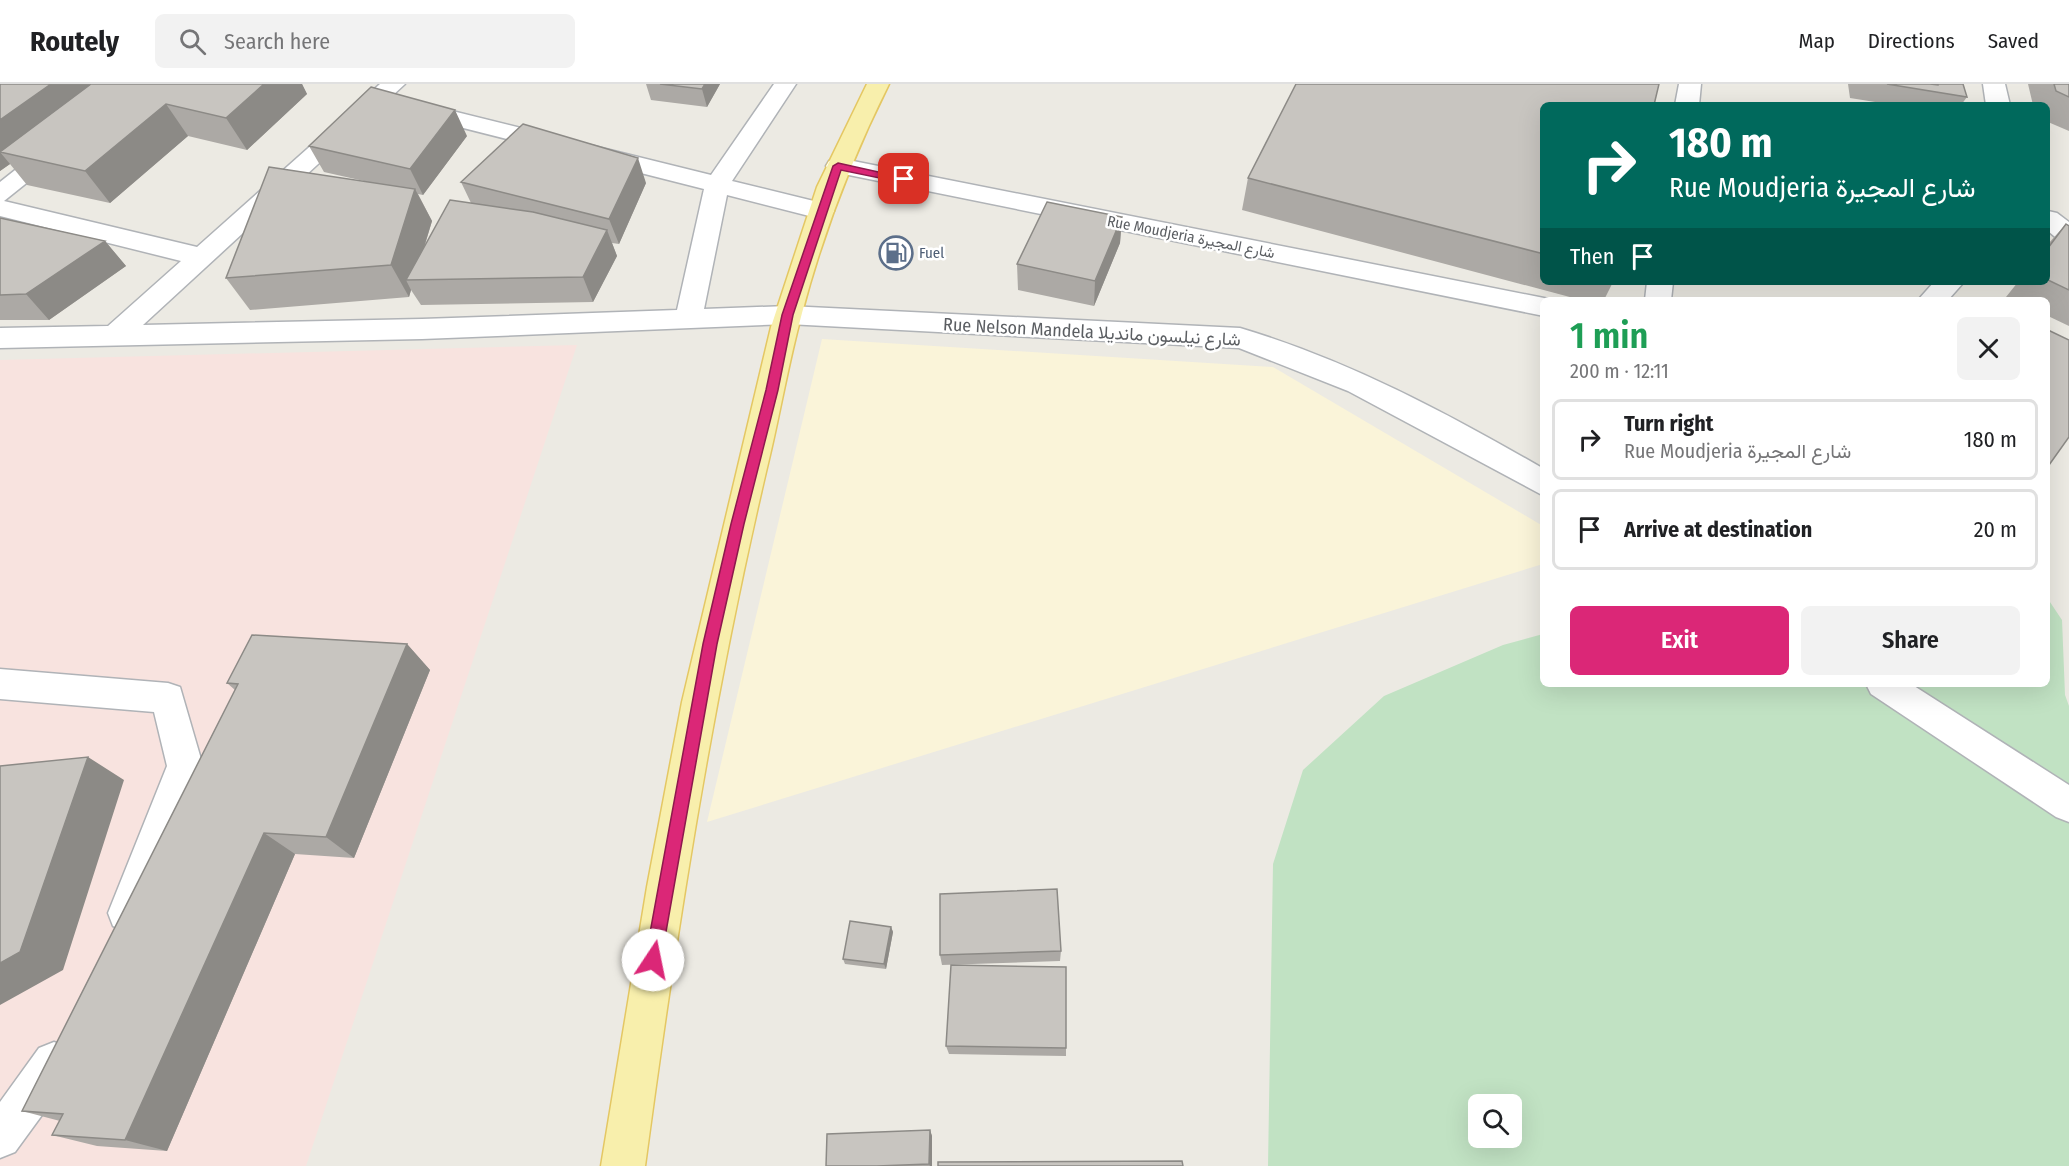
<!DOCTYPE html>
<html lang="en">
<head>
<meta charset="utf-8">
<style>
  body { margin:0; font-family:"Fira Sans Condensed",Vazirmatn,sans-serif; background:#f2f2f2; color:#202124; height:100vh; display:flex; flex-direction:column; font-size:22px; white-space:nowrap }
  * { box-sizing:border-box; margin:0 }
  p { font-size:20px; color:#757577 }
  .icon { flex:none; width:33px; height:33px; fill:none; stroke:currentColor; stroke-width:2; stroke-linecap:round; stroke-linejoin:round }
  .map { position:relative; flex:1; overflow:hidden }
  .side { position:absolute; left:1540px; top:213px; width:510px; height:390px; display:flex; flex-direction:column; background:#fff; border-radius:9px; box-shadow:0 6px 24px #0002 }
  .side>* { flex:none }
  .hud { position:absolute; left:1540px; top:18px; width:510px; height:183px; border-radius:9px; box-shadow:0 6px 24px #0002; background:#00695c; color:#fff; overflow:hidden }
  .controls { position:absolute; left:1468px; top:1010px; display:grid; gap:12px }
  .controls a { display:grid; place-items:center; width:54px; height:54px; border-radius:9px; background:#fff; box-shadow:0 6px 24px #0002; font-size:30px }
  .pin { position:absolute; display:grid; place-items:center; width:51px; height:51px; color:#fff; margin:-26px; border-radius:12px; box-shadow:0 3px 9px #0006 }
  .me { position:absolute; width:66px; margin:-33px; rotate:11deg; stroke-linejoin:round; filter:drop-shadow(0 0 4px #0008) }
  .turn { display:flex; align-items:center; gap:21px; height:126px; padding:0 30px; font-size:27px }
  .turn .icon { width:78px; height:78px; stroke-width:2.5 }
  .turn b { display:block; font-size:42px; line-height:51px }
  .then { display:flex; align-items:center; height:57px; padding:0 30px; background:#0003; gap:12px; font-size:22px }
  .round { display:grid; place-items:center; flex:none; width:63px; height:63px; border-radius:9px; background:#f2f2f2 }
  .summary { display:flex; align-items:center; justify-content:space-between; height:102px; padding:0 30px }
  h1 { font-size:36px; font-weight:600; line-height:45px; color:#1e9e55 }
  .cta { display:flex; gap:12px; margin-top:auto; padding:12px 30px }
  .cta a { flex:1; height:69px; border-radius:9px; background:#db2777; color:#fff; font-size:24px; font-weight:600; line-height:69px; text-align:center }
  .cta a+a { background:#f2f2f2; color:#202124 }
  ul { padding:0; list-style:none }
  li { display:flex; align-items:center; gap:18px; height:81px; margin:0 12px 9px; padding:0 18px; border:3px solid #e0e0e0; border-radius:9px }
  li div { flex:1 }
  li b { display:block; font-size:22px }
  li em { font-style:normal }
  header { display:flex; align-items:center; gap:36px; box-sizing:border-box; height:84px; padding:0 30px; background:#fff; border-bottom:2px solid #e0e0e0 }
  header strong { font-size:28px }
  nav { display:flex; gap:33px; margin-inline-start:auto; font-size:21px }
  .search { width:420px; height:54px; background:#f2f2f2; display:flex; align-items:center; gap:15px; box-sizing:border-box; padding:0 21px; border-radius:9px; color:#757577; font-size:22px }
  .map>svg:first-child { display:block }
  .commercial { fill:#faf4d9 }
  .medical { fill:#f8e3df }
  .green { fill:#c1e2c3; fill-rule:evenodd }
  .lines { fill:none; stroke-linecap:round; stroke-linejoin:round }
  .minor-casing { stroke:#b0b3b7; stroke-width:3 }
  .major-casing { stroke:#e4c763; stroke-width:3 }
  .minor { fill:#fff; fill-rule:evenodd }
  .major { fill:#f8efac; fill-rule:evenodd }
  .wall { fill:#aca9a5 }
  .shaded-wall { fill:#8c8a86 }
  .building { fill:#c8c5c0; stroke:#8c8a86; stroke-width:1.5 }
  .route { fill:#db2777; stroke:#8e194d; stroke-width:1.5 }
  .labels { text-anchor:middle; stroke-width:5; stroke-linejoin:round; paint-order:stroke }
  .far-street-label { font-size:15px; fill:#5b5e62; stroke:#fff }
  .far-service-label { font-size:15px; fill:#4e5e75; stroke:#fff; text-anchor:start }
  .street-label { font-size:18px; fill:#5b5e62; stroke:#fff }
</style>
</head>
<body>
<header>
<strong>Routely</strong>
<div class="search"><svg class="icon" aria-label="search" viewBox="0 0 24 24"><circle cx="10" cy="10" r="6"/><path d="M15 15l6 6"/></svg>Search here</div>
<nav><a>Map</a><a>Directions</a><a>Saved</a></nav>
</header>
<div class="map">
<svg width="2069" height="1082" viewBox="0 0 2069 1082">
  <rect width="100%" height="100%" fill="#eceae3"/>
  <path class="commercial" d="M 822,255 L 1273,283 L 1543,442 L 1543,480 L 707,738 Z"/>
  <path class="medical" d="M 577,261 L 306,1082 L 0,1082 L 0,276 Z"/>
  <path class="green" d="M 2048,515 L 2062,536 L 2065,611 L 2069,622 L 2069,1082 L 1268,1082 L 1273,780 L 1303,686 L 1384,612 L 1503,561 L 1543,550 L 1544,600 L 2048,600 ZM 1479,1020 L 1512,1020 L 1512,1053 L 1479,1053 Z"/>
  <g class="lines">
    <defs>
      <path id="minor" d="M 380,0 L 405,0 L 143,241 L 422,235 L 677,226 L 704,105 L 408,30 L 404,25 L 408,20 L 416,18 L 711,91 L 774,0 L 796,0 L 732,97 L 830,121 L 834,127 L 830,133 L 821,135 L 727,111 L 704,225 L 788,222 L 1240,244 C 1348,276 1447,329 1544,385 L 1544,412 L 1348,307 L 1239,264 L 788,240 L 422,255 L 0,264 L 0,244 L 108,242 L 181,177 L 0,132 L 0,98 L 48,60 L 57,58 L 66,60 L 69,65 L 4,117 L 197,163 Z
        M 1679,0 L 1701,0 L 1699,21 L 1675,21 Z
        M 1983,0 L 2005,0 L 2010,21 L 1986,21 Z
        M 838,74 L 1544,214 L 1552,216 L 1544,216 L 1544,232 L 829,87 L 826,82 L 829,77 Z
        M 2048,127 L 2057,129 L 2069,138 L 2069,159 L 2060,157 L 2048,147 Z
        M 1647,198 L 1673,198 L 1671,216 L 1645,216 Z
        M 1934,198 L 1964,198 L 1948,216 L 1918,216 Z
        M 0,585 L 168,599 L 180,603 L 203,682 L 141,842 L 127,848 L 113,842 L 108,829 L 167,682 L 154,628 L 0,615 Z
        M 1866,600 L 1911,600 L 2069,701 L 2069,738 L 2056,733 L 1871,610 Z
        M 54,958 L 69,964 L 75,979 L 69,994 L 15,1068 L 0,1074 L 0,1018 L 39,964 Z"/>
      <path id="major" d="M 867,0 L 889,0 C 852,74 823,149 802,229 C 789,276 781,324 770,371 C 714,606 677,843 645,1082 L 601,1082 L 647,803 L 682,618 L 771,243 L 817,103 Z"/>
    </defs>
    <use href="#minor" class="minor-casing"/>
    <use href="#major" class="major-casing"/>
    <use href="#minor" class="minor"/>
    <use href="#major" class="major"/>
  </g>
  <path class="wall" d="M 0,0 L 302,0 L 307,10 L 247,66 L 188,52 L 110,119 L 27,101 L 10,80 L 0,87 Z
    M 646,0 L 720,0 L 707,23 L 651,16 Z
    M 1848,0 L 1963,0 L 1967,13 L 1961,21 L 1894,21 L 1850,14 Z
    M 2028,0 L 2069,0 L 2069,47 L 2048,38 L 2048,21 L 2033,21 Z
    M 1544,21 L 1544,198 L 1613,198 L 1604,216 L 1581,216 L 1242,126 L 1248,94 Z
    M 467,52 L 423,111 L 418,110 L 432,137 L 424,164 L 471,119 L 461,98 L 646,99 L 619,160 L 612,159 L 617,172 L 593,218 L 421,221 L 411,206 L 409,213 L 250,226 L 226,194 L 364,97 L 324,88 L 309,62 Z
    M 1122,133 L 1120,159 L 1094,222 L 1018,206 L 1017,180 Z
    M 0,134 L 105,157 L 126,182 L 49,236 L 0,236 Z
    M 2066,140 L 2069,142 L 2069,242 L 2048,232 L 2048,216 L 2012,216 L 2006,213 L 2018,198 L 2048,198 L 2048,160 Z
    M 407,560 L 430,586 L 354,774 L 295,770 L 167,1067 L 97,1062 L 52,1051 L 60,1037 L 22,1027 L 235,606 L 227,599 Z
    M 891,843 L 893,848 L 886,885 L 845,880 L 843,875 Z
    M 1061,867 L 1060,877 L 942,881 L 940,871 Z
    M 946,962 L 1066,964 L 1066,972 L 949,970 Z
    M 930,1046 L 932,1052 L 932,1082 L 826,1082 Z"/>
  <path class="shaded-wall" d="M 51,0 L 121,0 L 0,68 L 0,36 Z
    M 264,0 L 302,0 L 307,10 L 247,66 L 226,34 Z
    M 705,0 L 720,0 L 707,23 L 702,5 Z
    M 166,20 L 188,52 L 110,119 L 85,87 Z
    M 455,26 L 467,52 L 423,111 L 410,85 Z
    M 0,68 L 10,80 L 0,87 Z
    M 638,74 L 646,99 L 619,160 L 609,135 Z
    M 415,105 L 432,137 L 414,196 L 406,196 L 411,206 L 409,213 L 391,181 Z
    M 1122,133 L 1120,159 L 1094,222 L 1095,197 Z
    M 607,146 L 617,172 L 593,218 L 583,193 Z
    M 105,157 L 126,182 L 49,236 L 26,210 Z
    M 407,560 L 430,586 L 354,774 L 326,753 Z
    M 88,673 L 124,696 L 63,886 L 0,921 L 0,879 Z
    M 264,749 L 295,770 L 167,1067 L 125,1056 Z
    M 891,843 L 893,848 L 886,885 L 884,880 Z
    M 930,1046 L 932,1052 L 932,1082 L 930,1082 L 929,1080 Z"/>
  <path class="building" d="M 0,0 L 51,0 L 0,36 Z
    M 91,0 L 264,0 L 226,34 L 166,20 L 85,87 L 0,68 Z
    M 660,0 L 705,0 L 702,5 Z
    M 1296,0 L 1659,0 L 1654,21 L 1544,21 L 1544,170 L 1248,94 Z
    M 1887,0 L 1930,0 L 1938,1 L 1938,0 L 1963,0 L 1967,13 Z
    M 2054,0 L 2069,0 L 2069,13 L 2056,7 Z
    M 371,3 L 455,26 L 410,85 L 309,62 Z
    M 523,40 L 638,74 L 609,135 L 461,98 Z
    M 269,83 L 415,105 L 391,181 L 226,194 Z
    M 450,116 L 533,128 L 607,146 L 583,193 L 406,196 Z
    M 1047,118 L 1122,133 L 1095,197 L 1017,180 Z
    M 0,134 L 105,157 L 26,210 L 0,211 Z
    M 2066,140 L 2069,142 L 2069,206 L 2048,196 L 2048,164 Z
    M 2048,246 L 2069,256 L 2069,353 L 2049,381 L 2048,380 Z
    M 252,551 L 407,560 L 326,753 L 264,749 L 125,1056 L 52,1051 L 63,1030 L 22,1027 L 238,600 L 227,599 Z
    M 88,673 L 20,868 L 0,879 L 0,682 Z
    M 1057,805 L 1061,867 L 940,871 L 940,810 Z
    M 850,837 L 891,843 L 884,880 L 843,875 Z
    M 951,881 L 1066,883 L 1066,964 L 946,962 Z
    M 930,1046 L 929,1080 L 877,1082 L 826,1082 L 827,1050 Z
    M 1182,1077 L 1183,1082 L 938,1082 L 938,1078 Z"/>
  <path class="route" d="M 838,79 L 910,95 L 904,99 L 841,86 L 793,231 L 778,306 L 744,440 L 717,560 L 661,876 L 659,882 L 653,884 L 647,882 L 645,876 L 703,560 L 731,440 L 766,306 L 782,231 L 833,82 Z"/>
  <defs>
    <symbol id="fuel-ring" viewBox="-11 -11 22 22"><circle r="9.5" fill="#fff" stroke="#5c6f8a" stroke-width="1.5"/><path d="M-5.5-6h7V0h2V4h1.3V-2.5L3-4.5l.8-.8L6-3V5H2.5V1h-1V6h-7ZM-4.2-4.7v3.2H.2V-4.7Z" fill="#5c6f8a"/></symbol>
  </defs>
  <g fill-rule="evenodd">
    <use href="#fuel-ring" x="877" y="150" width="38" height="38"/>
  </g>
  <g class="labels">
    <g class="far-street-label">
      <text transform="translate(1191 153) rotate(11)" y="5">Rue Moudjeria شارع المجيرة</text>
    </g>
    <g class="far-service-label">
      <text x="919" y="174">Fuel</text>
    </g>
    <g class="street-label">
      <text transform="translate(1092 248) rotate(3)" y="6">Rue Nelson Mandela شارع نيلسون مانديلا</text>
    </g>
  </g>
</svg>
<div class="controls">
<a><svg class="icon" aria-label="search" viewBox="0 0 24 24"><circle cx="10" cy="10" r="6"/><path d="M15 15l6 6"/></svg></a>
</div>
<div class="pin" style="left:904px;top:95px;background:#d93025"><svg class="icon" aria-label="arrive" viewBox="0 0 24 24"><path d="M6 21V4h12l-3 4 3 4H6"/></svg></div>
<svg class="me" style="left:653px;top:876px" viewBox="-20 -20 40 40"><circle r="19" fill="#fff"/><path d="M0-13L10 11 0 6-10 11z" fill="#db2777"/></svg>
<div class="hud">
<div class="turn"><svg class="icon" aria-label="right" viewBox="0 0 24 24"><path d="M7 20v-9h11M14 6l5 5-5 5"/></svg><div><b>180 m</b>Rue Moudjeria شارع المجيرة</div></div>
<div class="then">Then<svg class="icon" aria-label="arrive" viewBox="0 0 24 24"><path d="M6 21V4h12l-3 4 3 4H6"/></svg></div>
</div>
<section class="side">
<div class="summary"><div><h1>1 min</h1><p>200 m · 12:11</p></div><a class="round"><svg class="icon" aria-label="close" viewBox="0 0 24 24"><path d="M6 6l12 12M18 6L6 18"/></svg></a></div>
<ul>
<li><svg class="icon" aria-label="right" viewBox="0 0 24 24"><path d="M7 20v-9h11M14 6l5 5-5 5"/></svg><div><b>Turn right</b><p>Rue Moudjeria شارع المجيرة</p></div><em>180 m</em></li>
<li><svg class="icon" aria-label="arrive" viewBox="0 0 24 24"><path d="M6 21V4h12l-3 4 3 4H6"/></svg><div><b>Arrive at destination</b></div><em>20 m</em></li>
</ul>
<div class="cta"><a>Exit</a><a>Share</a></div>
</section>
</div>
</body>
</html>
